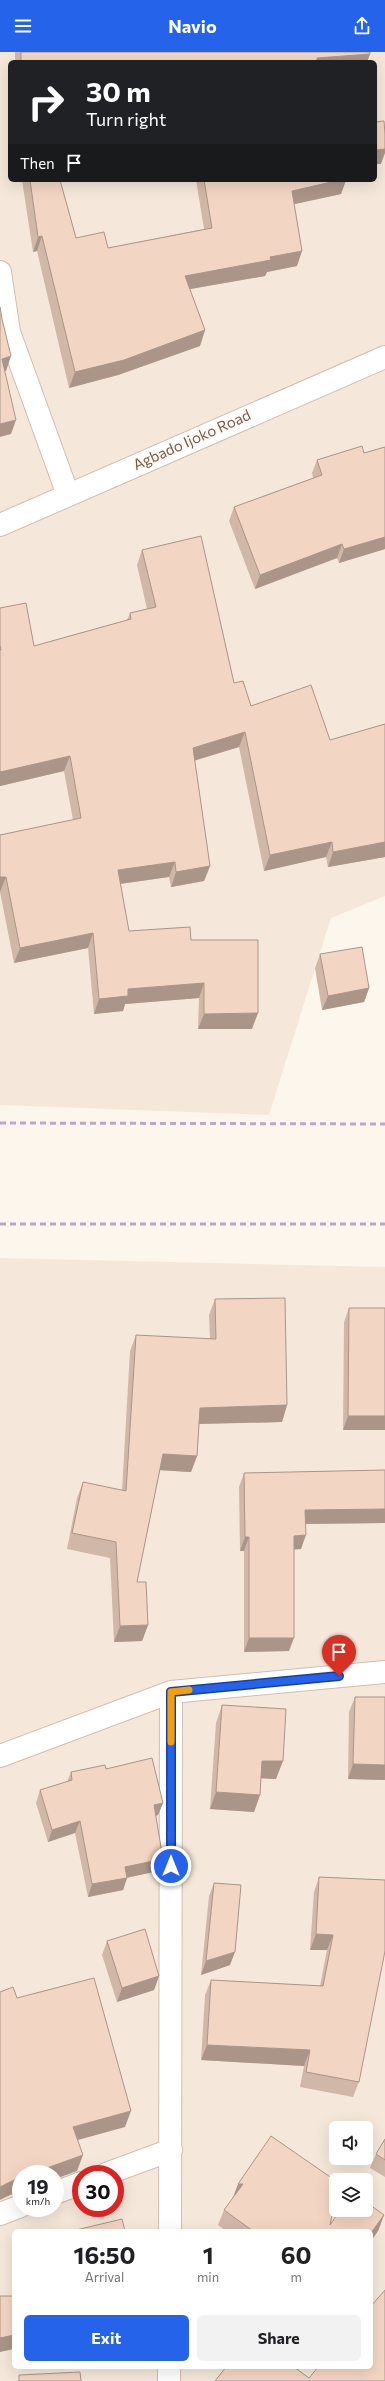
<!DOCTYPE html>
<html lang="en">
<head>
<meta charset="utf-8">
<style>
  body { margin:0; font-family:Commissioner,sans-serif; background:#f2f2f2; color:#202124; height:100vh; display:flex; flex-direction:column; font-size:15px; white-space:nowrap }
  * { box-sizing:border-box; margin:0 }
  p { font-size:13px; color:#757577 }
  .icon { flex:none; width:22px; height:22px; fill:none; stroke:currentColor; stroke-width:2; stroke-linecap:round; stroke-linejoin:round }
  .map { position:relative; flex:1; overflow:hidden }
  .panel { position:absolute; left:12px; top:2177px; width:361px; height:140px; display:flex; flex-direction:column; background:#fff; border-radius:6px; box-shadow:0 4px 16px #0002 }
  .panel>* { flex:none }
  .banner { position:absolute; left:8px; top:8px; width:369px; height:122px; border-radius:6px; box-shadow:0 4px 16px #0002; background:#202124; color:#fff; overflow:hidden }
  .buttons { position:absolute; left:329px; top:2069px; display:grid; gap:8px }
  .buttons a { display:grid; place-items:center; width:44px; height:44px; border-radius:6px; background:#fff; box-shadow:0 4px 16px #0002; font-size:20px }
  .speed { position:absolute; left:12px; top:2113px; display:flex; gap:8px; font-size:20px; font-weight:700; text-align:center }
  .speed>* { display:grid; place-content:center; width:52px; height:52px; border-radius:50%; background:#fff; box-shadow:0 4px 16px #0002; line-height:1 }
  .speed small { font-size:10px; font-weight:400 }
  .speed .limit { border:6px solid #d22; background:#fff; color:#111 }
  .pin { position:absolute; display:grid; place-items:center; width:34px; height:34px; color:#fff; margin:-41px -17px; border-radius:50% 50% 50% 0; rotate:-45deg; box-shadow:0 0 4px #0007 }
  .pin .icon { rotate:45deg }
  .me { position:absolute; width:44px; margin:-22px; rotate:0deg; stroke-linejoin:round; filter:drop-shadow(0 0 3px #0008) }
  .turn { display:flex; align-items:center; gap:14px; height:84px; padding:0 12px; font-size:18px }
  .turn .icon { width:52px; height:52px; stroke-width:2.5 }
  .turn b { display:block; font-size:28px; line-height:34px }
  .then { display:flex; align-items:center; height:38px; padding:0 12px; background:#0003; gap:8px; font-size:15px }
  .eta { display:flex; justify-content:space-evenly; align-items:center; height:68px; text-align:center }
  .eta b { font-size:24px; font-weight:700; line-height:28px }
  .primary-button { display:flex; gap:8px; margin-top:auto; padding:8px 12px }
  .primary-button a { flex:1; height:46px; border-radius:6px; background:#2563eb; color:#fff; font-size:16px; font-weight:700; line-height:46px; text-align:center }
  .primary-button a+a { background:#f2f2f2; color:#202124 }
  header { display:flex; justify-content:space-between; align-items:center; height:52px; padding:0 12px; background:#2563eb; color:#fff; font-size:18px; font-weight:700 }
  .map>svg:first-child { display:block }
  .residential { fill:#f5e8da; fill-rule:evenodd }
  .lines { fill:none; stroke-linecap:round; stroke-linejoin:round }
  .minor-casing { stroke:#d1beb0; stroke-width:24 }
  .minor { stroke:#fff; stroke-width:22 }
  .rail { stroke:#b9a8c9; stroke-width:3; stroke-dasharray:6 4; stroke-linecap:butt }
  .wall { fill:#d1b7a8 }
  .shaded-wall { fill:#aa9588 }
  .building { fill:#f3d5c3; stroke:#aa9588 }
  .route-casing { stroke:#184099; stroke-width:10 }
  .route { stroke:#2563eb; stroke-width:7 }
  .slow { stroke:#f59e0b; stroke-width:7 }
  .labels { text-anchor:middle; stroke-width:3.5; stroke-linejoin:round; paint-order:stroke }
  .street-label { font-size:15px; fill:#7a5c4d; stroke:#fffaf3 }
</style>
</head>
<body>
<header><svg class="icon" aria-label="menu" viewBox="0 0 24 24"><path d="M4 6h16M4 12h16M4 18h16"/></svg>Navio<svg class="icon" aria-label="share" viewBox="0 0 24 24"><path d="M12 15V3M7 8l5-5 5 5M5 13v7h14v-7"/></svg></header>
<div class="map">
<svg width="385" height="2329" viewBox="0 0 385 2329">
  <rect width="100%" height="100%" fill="#fdf6ec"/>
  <path class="residential" d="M 0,0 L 385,0 L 385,844 L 331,866 L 269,1063 L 0,1053 ZM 10,10 L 375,10 L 375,128 L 10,128 Z
    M 0,1206 L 385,1215 L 385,2329 L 0,2329 ZM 336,2076 L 366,2076 L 366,2106 L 336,2106 ZM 21,2122 L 55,2122 L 55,2156 L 21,2156 ZM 81,2122 L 115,2122 L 115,2156 L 81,2156 ZM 336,2128 L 366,2128 L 366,2158 L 336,2158 ZM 14,2179 L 371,2179 L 371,2315 L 14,2315 Z"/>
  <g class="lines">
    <defs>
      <path id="minor" d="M 0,220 L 9,280 L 68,443
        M 0,473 L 385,305
        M 0,1704 L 171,1640 L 385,1620
        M 106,2122 L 171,2098
        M 55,2141 L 81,2131
        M 0,2162 L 21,2154
        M 170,2179 L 171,1640
        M 169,2329 L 169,2315"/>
    </defs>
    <use href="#minor" class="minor-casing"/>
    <use href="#minor" class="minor"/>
    <path class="rail" d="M 0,1071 L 385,1072
      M 0,1172 L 385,1172"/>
  </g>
  <path class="wall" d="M 15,0 L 370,0 L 370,2 L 367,10 L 15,10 Z
    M 22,128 L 60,128 L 76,186 L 108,196 L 204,177 L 196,128 L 346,128 L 341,142 L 294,152 L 297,214 L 267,220 L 265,224 L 190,237 L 205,278 L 200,294 L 118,323 L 69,336 L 37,199 L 33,200 Z
    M 385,395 L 385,497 L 339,511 L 337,506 L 255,537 L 229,469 L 234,455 L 313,426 L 312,421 L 317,408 L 364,401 Z
    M 142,498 L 234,631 L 251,654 L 330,688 L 385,672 L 385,805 L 328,815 L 326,805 L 264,819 L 239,695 L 194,708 L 210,814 L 204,829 L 171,835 L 169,825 L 120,832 L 129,879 L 191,888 L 252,977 L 198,977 L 199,946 L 125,952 L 123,959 L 94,962 L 88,896 L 14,911 L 0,840 L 0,783 L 73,768 L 64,719 L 0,734 L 0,556 L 34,594 L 127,568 L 130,561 L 147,557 L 137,513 Z
    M 320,902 L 369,936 L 364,950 L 322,958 L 315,916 Z
    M 215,1247 L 287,1353 L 282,1370 L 199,1372 L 197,1404 L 191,1420 L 160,1418 L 137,1530 L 148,1573 L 142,1589 L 114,1590 L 110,1506 L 67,1497 L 77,1446 L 83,1430 L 122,1438 L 130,1299 L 136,1283 L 210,1287 L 209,1263 Z
    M 349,1256 L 385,1256 L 385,1378 L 343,1378 L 344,1270 Z
    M 385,1418 L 385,1471 L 306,1472 L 301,1497 L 294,1497 L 289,1599 L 244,1600 L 244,1499 L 240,1499 L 239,1435 L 244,1421 Z
    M 355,1645 L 385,1645 L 385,1728 L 348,1727 L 349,1660 Z
    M 222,1653 L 276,1727 L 261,1726 L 260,1743 L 254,1760 L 210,1757 L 216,1671 Z
    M 106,1717 L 163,1751 L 158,1763 L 156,1764 L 163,1807 L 158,1819 L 127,1826 L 123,1838 L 88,1845 L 75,1781 L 48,1790 L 36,1751 L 40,1738 L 67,1730 L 71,1720 Z
    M 319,1825 L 385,1828 L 359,2030 L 353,2045 L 300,2035 L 304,2014 L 201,2008 L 205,1943 L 211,1928 L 320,1934 L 327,1898 L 310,1898 L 314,1840 Z
    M 214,1831 L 230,1913 L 201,1923 L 209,1844 Z
    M 107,1889 L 159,1924 L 154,1938 L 117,1950 L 102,1903 Z
    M 385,2087 L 385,2125 L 370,2116 L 376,2102 Z
    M 224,2158 L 330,2173 L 384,2163 L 378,2179 L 371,2189 L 371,2179 L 226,2179 L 218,2173 Z"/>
  <path class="shaded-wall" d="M 370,2 L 367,10 L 316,10 L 317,6 Z
    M 385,97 L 385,101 L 381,112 L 375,112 L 375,98 Z
    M 340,128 L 346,128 L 341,142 L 286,154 L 292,139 Z
    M 42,184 L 37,199 L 33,200 L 38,185 Z
    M 302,199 L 297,214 L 267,220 L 265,224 L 179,239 L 185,224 L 270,205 Z
    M 205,278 L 200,294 L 118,323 L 69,336 L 75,320 Z
    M 11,304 L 6,319 L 0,320 L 2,307 Z
    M 16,368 L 11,382 L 0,385 L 0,372 Z
    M 385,485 L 385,497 L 339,511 L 344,497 Z
    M 342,492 L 337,506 L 255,537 L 260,523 Z
    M 245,680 L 239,695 L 187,711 L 193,696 Z
    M 70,704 L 64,719 L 0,734 L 0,720 Z
    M 332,790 L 326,805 L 264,819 L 270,803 Z
    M 385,790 L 385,805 L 328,815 L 333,800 Z
    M 175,810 L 169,825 L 112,833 L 118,818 Z
    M 210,814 L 204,829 L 171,835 L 176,820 Z
    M 0,825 L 6,825 L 0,840 Z
    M 93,881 L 88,896 L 14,911 L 20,896 Z
    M 204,931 L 199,946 L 125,952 L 123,959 L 94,962 L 99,947 L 128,937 Z
    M 369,936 L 364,950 L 322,958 L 328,944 Z
    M 258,961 L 252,977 L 198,977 L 204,962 Z
    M 287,1353 L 282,1370 L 194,1372 L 200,1356 Z
    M 348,1364 L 385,1364 L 385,1378 L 343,1378 Z
    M 163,1402 L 197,1404 L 191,1420 L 157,1418 Z
    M 385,1457 L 385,1471 L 300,1472 L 305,1458 Z
    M 306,1483 L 301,1497 L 289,1498 L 294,1484 Z
    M 245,1485 L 249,1485 L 244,1499 L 240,1499 Z
    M 148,1573 L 142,1589 L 114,1590 L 120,1574 Z
    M 249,1586 L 294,1586 L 289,1599 L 244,1600 Z
    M 262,1709 L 283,1709 L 276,1727 L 255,1726 Z
    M 353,1712 L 385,1713 L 385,1728 L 348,1727 Z
    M 216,1740 L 260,1743 L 254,1760 L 210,1757 Z
    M 163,1751 L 158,1763 L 149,1765 L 154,1753 Z
    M 80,1769 L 75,1781 L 48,1790 L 52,1778 Z
    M 163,1807 L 158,1819 L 125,1826 L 127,1826 L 123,1838 L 88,1845 L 92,1832 L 125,1815 Z
    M 316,1882 L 333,1883 L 327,1898 L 310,1898 Z
    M 235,1900 L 230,1913 L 201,1923 L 206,1909 Z
    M 159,1924 L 154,1938 L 117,1950 L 122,1936 Z
    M 207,1993 L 310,1998 L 304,2014 L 201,2008 Z
    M 131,2059 L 125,2075 L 67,2091 L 73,2075 Z
    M 83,2103 L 77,2119 L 55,2127 L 55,2122 L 30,2122 Z
    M 21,2125 L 21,2139 L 10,2143 L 0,2148 L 0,2135 L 16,2127 Z
    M 238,2132 L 243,2132 L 232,2148 Z
    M 384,2163 L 378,2179 L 371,2189 L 371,2181 Z
    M 14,2283 L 14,2297 L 0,2300 L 0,2286 Z"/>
  <path class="building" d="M 21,0 L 370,0 L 370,2 L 317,6 L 317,10 L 21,10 Z
    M 384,69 L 385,82 L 385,97 L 375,98 L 375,70 Z
    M 30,128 L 60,128 L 76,186 L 104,180 L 108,196 L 212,176 L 204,128 L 340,128 L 292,139 L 302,199 L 270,205 L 271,208 L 185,224 L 205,278 L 124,308 L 75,320 L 42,184 L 38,185 Z
    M 0,255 L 2,267 L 11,304 L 2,307 L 16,368 L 0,372 Z
    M 362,394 L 364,401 L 385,395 L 385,485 L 344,497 L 342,492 L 260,523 L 234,455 L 322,423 L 317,408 Z
    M 201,484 L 234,631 L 243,629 L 251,654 L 311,633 L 330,688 L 385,672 L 385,790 L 333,800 L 332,790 L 270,803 L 245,680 L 193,696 L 210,814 L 176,820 L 175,810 L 118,818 L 129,879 L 190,875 L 191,888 L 258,888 L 258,961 L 204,962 L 204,931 L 128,937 L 128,944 L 99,947 L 93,881 L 20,896 L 6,825 L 0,825 L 0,783 L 81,766 L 70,704 L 0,720 L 0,598 L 1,598 L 0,593 L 0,556 L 26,551 L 34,594 L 131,567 L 130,561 L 156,555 L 142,498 Z
    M 362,895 L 369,936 L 328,944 L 320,902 Z
    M 285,1246 L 287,1353 L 200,1356 L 197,1404 L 163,1402 L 137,1530 L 146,1530 L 148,1573 L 120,1574 L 116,1490 L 72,1481 L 83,1430 L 126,1439 L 136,1283 L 216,1287 L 215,1247 Z
    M 349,1256 L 385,1256 L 385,1364 L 348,1364 Z
    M 385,1418 L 385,1457 L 305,1458 L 306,1483 L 294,1484 L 294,1586 L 249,1586 L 249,1485 L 245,1485 L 244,1421 Z
    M 355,1645 L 385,1645 L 385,1713 L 353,1712 Z
    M 222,1653 L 286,1657 L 283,1709 L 262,1709 L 260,1743 L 216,1740 Z
    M 152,1706 L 163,1751 L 154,1753 L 163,1807 L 125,1815 L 127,1826 L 92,1832 L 80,1769 L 52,1778 L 40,1738 L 72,1728 L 71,1720 L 105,1713 L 106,1717 Z
    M 319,1825 L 385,1828 L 385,1899 L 359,2030 L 306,2020 L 310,1998 L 207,1993 L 211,1928 L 323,1934 L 333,1883 L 316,1882 Z
    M 214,1831 L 241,1833 L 235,1900 L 206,1909 Z
    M 145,1877 L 159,1924 L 122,1936 L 107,1889 Z
    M 94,1926 L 131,2059 L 73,2075 L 83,2103 L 30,2122 L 21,2122 L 21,2125 L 16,2127 L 0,2135 L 0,1940 L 13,1935 L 17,1946 Z
    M 271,2084 L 336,2129 L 336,2144 L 330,2173 L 340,2158 L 366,2158 L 366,2150 L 384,2163 L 371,2181 L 371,2179 L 253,2179 L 224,2158 L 243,2132 L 238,2132 Z
    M 385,2087 L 385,2108 L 376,2102 Z
    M 122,2167 L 125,2179 L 72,2179 Z
    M 385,2238 L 385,2329 L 215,2329 L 226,2315 L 294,2315 L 309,2326 L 318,2315 L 371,2315 L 371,2254 Z
    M 0,2244 L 14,2244 L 14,2283 L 0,2286 Z
    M 80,2320 L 81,2329 L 19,2329 L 19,2323 Z"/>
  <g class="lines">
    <defs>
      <path id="route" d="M 171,1814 L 171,1640 L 339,1624"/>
    </defs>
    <use href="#route" class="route-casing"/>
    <use href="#route" class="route"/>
    <path class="slow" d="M 171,1690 L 171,1640 L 189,1638"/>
  </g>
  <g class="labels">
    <g class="street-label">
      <text transform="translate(192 388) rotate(-24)" y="5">Agbado Ijoko Road</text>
    </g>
  </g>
</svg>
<div class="buttons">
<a><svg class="icon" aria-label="sound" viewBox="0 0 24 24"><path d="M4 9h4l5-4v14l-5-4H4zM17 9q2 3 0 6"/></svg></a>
<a><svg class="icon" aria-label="layers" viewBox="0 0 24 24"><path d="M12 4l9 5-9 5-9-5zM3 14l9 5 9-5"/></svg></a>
</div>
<div class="speed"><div>19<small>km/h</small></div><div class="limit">30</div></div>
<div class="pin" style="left:339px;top:1624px;background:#d93025"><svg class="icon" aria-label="arrive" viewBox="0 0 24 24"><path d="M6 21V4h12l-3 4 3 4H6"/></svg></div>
<svg class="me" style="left:171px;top:1814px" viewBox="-20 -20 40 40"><circle r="17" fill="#2563eb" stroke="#fff" stroke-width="3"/><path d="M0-11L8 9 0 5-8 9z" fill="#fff"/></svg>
<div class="banner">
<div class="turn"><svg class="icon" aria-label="right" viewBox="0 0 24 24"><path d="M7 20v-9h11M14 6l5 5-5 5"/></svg><div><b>30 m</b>Turn right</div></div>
<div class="then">Then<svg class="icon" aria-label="arrive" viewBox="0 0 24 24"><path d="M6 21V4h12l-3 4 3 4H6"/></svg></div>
</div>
<section class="panel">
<div class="eta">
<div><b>16:50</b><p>Arrival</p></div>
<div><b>1</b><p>min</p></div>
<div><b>60</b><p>m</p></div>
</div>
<div class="primary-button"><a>Exit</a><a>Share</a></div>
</section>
</div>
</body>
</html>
